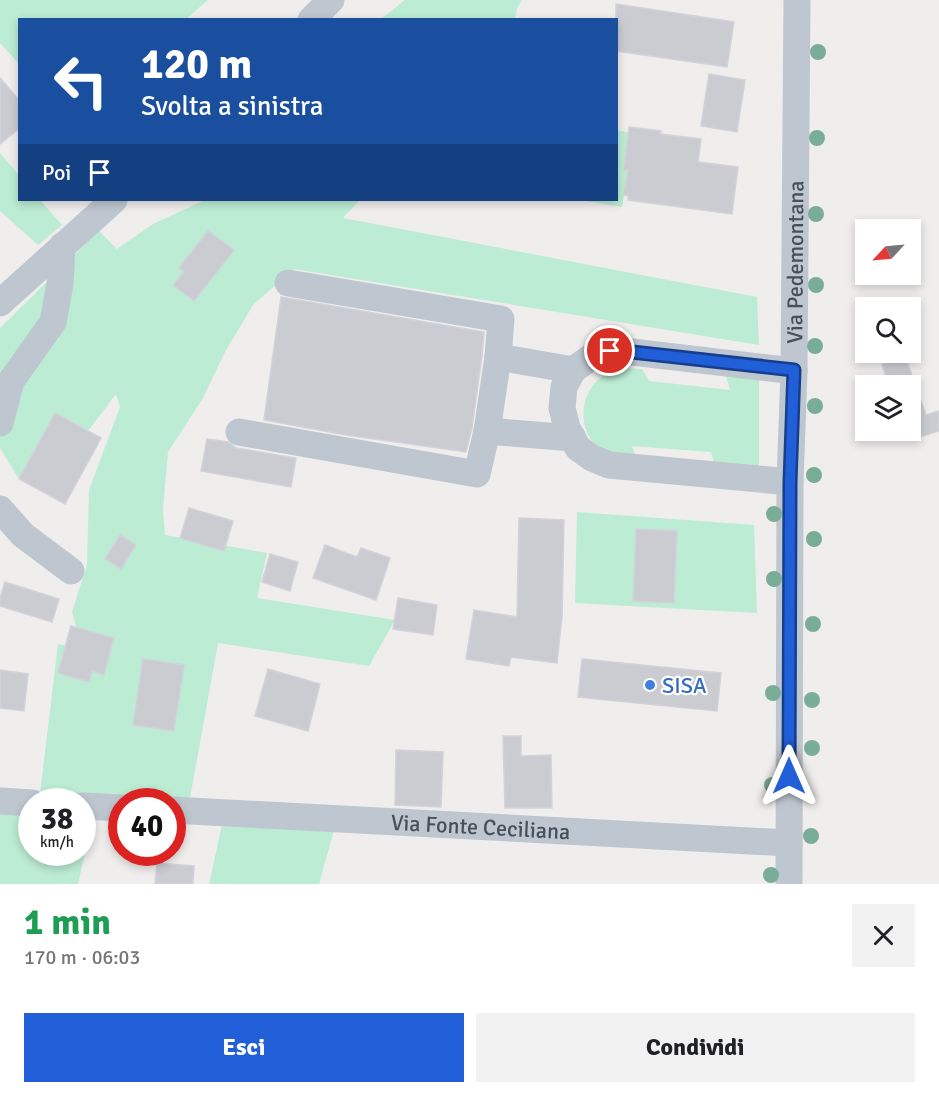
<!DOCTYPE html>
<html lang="it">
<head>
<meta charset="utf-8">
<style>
  body { margin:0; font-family:Signika,sans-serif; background:#f2f2f2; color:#202124; height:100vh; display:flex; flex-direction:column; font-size:22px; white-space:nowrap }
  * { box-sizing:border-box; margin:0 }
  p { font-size:20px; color:#757577 }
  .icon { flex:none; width:33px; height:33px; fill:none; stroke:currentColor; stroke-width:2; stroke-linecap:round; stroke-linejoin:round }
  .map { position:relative; height:884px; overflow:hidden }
  .panel { display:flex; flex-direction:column; background:#fff; flex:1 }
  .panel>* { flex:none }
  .hud { position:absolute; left:18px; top:18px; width:600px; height:183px; border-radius:0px; box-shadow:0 3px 9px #0003; background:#1a4fa0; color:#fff; overflow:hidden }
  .needle { width:39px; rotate:244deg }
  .controls { position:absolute; left:855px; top:219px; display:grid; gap:12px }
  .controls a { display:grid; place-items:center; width:66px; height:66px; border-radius:0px; background:#fff; box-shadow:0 3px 9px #0003; font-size:30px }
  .speed { position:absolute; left:18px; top:788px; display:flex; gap:12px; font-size:30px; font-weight:700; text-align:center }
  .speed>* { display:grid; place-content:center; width:78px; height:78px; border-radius:50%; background:#fff; box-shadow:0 3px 9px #0003; line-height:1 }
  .speed small { font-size:15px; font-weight:400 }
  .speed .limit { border:9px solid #d22; background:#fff; color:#111 }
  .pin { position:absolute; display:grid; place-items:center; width:51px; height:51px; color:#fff; margin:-26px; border:3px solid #fff; border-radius:50%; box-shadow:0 2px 6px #0007 }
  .me { position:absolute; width:66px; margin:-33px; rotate:0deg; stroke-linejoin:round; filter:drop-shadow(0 0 4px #0008) }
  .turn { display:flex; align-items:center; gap:21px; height:126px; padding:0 24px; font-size:27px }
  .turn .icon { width:78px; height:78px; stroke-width:2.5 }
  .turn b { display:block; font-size:42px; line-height:51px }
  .then { display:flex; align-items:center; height:57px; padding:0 24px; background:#0003; gap:12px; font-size:22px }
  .round { display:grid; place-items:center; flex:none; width:63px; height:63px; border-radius:0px; background:#f2f2f2 }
  .headline { display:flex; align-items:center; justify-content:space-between; height:102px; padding:0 24px }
  h1 { font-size:36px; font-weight:700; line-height:45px; color:#1e9e55 }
  .action { display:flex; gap:12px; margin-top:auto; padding:12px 24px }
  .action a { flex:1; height:69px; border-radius:0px; background:#205fd7; color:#fff; font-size:24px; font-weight:700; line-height:69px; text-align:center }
  .action a+a { background:#f2f2f2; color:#202124 }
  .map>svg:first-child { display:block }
  .green { fill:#bcecd3 }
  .building { fill:#caccd2; stroke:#d1d3d9; stroke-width:1.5 }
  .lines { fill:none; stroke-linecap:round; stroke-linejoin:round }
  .minor { stroke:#bec6cf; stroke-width:27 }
  .tree { fill:#7aad97 }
  .route-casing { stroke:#153e8c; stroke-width:15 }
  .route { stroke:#205fd7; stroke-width:10 }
  .shop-dot { fill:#3f7fe0; stroke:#fff; stroke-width:2 }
  .labels { text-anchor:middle; stroke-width:4.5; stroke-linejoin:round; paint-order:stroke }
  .street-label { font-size:22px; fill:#464f5a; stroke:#fff }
  .shop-label { font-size:22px; fill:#366cbe; stroke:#fff; text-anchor:start }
</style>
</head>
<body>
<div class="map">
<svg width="939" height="884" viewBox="0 0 939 884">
  <rect width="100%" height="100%" fill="#f0eded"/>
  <path class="green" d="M 0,0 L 208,0 L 186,19 L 20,20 L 19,64 L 0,43 Z
    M 405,0 L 522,0 L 517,8 L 515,19 L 381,19 Z
    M 617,130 L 634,134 L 622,207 L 579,200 L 616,200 Z
    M 0,153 L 19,175 L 20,200 L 40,200 L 62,225 L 38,245 L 0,211 Z
    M 205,200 L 360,200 L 343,218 L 757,297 L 759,345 L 294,269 L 253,305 L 225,352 L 203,398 L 168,452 L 163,509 L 165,535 L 267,553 L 257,598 L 395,620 L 369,666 L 218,643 L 190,798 L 119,798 L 40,794 L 58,644 L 95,650 L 80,641 L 72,612 L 87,565 L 89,490 L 120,407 L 116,394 L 88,431 L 55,413 L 19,479 L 0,448 L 0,328 L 99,231 L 117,249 L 153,224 Z
    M 621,368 L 642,369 L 649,381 L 730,390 L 725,373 L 759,377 L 759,474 L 716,471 L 711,452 L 632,446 L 637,462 C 628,459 605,453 598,448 C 596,447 593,442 592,441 C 579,424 581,396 597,381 C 604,374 613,371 621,368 Z
    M 577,512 L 754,525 L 757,613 L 575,603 Z
    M 0,812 L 31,814 L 32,852 L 82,852 L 83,817 L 93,817 L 78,884 L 0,884 Z
    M 222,825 L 334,830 L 319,884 L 209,884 Z"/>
  <path class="building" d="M 616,4 L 734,22 L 727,67 L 616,51 Z
    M 709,74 L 745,80 L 737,132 L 701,126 Z
    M 0,78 L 20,101 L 20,128 L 0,144 Z
    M 629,127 L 661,131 L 660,134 L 701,139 L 698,162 L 738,167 L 732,214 L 628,200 L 628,196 L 624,195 L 628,170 L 624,170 Z
    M 208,231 L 234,250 L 194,301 L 173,285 L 184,272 L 179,268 Z
    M 281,297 L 484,332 L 482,355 L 472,428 L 466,452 L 346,435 L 264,420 Z
    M 905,356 L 926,415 L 939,411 L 939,431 L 910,440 L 910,386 L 889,386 L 882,364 Z
    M 55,413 L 101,438 L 65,504 L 19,479 Z
    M 207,439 L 228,442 L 236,448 L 296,458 L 291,487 L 201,471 Z
    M 189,508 L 233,521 L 224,551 L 180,538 Z
    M 519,518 L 564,520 L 562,617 L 557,663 L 511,657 L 509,666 L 466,659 L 474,610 L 517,617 Z
    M 636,529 L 677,531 L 674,603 L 633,601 Z
    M 120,535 L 136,545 L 121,569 L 105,559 Z
    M 325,545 L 357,557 L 361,548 L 390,558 L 376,600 L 313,578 Z
    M 270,554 L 298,562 L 290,591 L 262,582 Z
    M 5,582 L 59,599 L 52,622 L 0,606 L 0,598 Z
    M 398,598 L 437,605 L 433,635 L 393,629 Z
    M 71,626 L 114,638 L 104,675 L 92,671 L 89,682 L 58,673 Z
    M 143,659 L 184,665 L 174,731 L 133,725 Z
    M 582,659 L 721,673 L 717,711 L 578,697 Z
    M 268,669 L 320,684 L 308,731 L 255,716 Z
    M 0,670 L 28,674 L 24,711 L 0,708 Z
    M 503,736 L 521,736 L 521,756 L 551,755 L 552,808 L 505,808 Z
    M 396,750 L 443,752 L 441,807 L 395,805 Z
    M 157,863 L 194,866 L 193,884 L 155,884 Z"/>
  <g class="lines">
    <g class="minor">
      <path d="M 311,20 L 331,0"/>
      <path d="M 288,283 L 501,319 L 498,357 L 573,370"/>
      <path d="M 0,303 L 114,200"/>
      <path d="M 0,423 L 11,381 L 53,322 L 60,284 L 62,246"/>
      <path d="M 487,431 L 498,357"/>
      <path d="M 239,432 L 477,474 L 487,431 L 573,438"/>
      <path d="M 790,482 L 609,465 L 592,458 L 578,448 L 567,428 L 562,408 L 564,387 L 573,370 L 590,358 L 610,351 L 632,352 L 794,371"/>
      <path d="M 0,509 L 23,535 L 71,571"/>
      <path d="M 0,801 L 32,803"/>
      <path d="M 82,806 L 122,808"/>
      <path id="s1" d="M 172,810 L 789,843"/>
      <path id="s2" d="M 789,884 L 790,482 L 794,371 L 797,0"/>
    </g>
  </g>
  <g class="tree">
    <circle cx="818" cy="52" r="8"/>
    <circle cx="817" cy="138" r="8"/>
    <circle cx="816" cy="214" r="8"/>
    <circle cx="816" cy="285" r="8"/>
    <circle cx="815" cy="346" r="8"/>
    <circle cx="815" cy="406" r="8"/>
    <circle cx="814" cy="475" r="8"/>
    <circle cx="774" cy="514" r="8"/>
    <circle cx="814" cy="539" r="8"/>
    <circle cx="774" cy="579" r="8"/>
    <circle cx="813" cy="624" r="8"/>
    <circle cx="773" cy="693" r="8"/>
    <circle cx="812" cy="700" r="8"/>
    <circle cx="812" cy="748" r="8"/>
    <circle cx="772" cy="785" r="8"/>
    <circle cx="811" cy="836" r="8"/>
    <circle cx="771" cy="875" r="8"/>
  </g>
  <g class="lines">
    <defs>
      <path id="route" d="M 610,351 L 632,352 L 794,370 L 790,482 L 789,776"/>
    </defs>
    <use href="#route" class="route-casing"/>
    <use href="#route" class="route"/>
  </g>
  <circle class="shop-dot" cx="650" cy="685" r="6"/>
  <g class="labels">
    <g class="street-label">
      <text dy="8" stroke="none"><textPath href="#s2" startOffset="622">Via Pedemontana</textPath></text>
      <text dy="8" stroke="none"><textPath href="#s1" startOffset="309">Via Fonte Ceciliana</textPath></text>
    </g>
    <g class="shop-label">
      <text x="662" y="693">SISA</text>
    </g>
  </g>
</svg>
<div class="controls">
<a><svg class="needle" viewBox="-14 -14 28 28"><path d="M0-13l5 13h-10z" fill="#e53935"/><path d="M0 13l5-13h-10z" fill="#757577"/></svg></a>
<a><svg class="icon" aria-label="search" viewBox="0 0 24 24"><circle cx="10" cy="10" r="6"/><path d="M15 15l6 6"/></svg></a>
<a><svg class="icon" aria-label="layers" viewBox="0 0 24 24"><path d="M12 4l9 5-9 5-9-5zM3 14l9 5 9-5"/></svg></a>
</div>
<div class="speed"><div>38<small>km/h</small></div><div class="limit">40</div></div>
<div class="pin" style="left:610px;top:351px;background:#d93025"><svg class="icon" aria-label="arrive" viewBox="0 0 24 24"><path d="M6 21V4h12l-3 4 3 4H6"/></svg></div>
<svg class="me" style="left:789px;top:776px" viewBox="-20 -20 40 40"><path d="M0-17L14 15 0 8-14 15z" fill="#205fd7" stroke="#fff" stroke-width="4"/></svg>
<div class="hud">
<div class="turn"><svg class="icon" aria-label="left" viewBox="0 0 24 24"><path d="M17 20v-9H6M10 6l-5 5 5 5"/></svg><div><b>120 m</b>Svolta a sinistra</div></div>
<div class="then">Poi<svg class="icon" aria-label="arrive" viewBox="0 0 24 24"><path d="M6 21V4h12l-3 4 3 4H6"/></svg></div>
</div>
</div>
<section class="panel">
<div class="headline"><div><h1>1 min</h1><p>170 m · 06:03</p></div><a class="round"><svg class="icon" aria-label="close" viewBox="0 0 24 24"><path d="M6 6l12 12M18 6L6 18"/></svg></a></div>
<div class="action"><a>Esci</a><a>Condividi</a></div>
</section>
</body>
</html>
